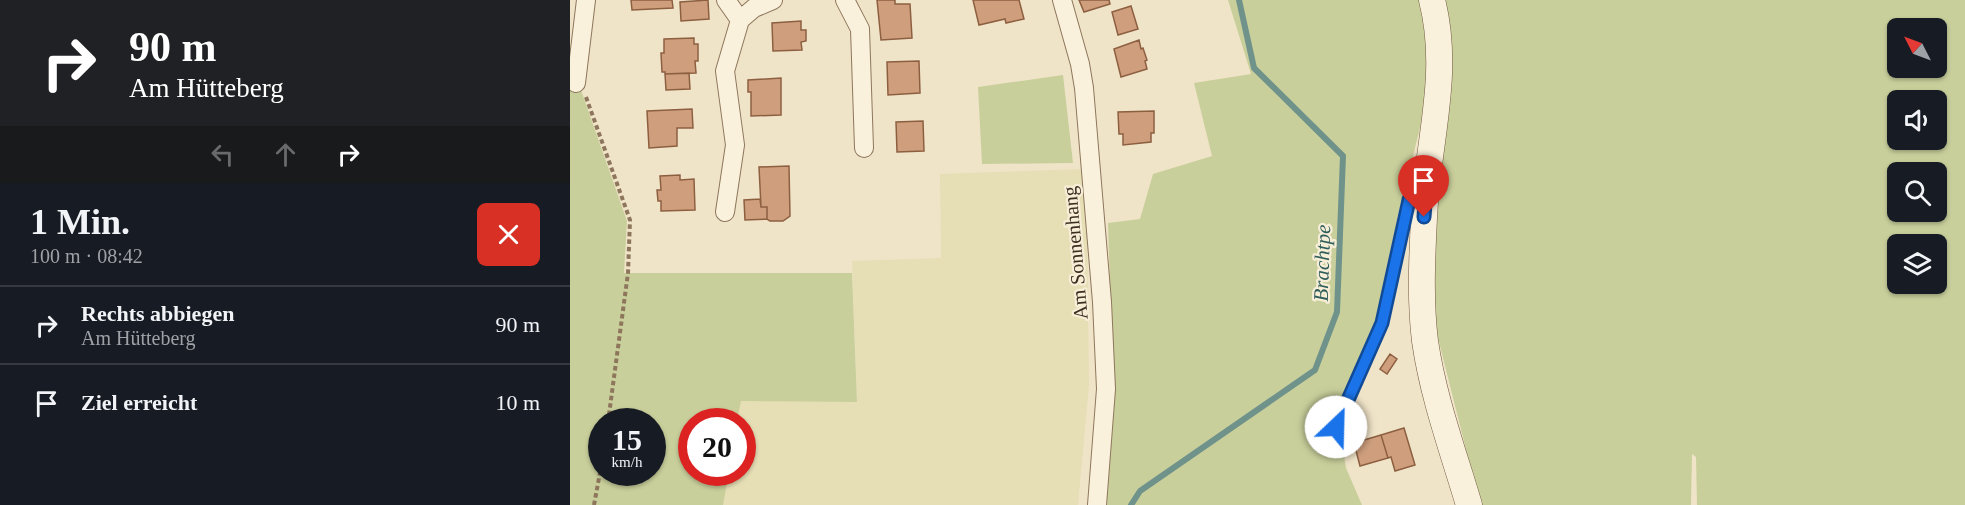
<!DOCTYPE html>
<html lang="de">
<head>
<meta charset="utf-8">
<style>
  body { margin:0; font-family:"Times New Roman",serif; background:#20242c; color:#f1f3f6; height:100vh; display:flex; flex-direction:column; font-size:22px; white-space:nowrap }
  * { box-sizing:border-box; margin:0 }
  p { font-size:20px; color:#9ea1a6 }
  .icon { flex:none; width:33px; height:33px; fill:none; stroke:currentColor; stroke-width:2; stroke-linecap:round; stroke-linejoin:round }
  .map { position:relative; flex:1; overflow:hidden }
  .details { display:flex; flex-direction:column; background:#171b24; width:570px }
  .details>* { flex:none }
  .top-card { background:#202124; color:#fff; overflow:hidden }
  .needle { width:39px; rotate:312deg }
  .fabs { position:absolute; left:1317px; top:18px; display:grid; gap:12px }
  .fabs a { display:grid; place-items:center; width:60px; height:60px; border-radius:9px; background:#171b24; box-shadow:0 2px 4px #0004; font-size:30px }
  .speed { position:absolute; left:18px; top:408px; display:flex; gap:12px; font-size:30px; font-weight:700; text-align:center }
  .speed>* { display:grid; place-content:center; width:78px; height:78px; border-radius:50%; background:#171b24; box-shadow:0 2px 4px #0004; line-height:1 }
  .speed small { font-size:15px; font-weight:400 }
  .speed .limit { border:9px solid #d22; background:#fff; color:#111 }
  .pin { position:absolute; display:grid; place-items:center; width:51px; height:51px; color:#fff; margin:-62px -26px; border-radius:50% 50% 50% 0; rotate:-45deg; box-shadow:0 0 6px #0007 }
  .pin .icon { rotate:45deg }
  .me { position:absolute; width:66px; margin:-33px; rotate:24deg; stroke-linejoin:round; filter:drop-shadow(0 0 4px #0008) }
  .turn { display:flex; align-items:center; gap:21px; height:126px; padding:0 30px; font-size:27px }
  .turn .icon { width:78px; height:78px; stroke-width:2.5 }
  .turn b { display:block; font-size:42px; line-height:51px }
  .lanes { display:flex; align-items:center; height:57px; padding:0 30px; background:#0003; justify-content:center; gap:30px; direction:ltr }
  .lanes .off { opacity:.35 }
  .round { display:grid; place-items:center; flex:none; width:63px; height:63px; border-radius:9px; background:#20242c }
  .overview { display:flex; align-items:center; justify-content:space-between; height:102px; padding:0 30px }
  h1 { font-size:36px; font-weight:700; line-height:45px }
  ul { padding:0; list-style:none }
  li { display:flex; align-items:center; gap:18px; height:78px; padding:0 30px; border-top:2px solid #363941 }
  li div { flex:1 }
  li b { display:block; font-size:22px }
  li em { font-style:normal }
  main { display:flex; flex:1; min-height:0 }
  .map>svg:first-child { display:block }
  .farmland { fill:#e6deb5 }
  .green { fill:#c9cf9b; fill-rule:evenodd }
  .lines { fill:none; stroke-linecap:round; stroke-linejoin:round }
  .stream { stroke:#6f938a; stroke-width:6 }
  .building { fill:#cf9f7d; stroke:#8d5f41; stroke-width:1.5 }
  .lane-casing { stroke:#8d765c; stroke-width:10 }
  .street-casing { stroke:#8d765c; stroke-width:20 }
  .secondary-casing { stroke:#6f573f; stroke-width:27 }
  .path { stroke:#8d765c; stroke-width:4; stroke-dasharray:4.5 3; stroke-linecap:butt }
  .lane { stroke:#faf1dc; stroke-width:9 }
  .street { stroke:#faf1dc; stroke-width:18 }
  .secondary { stroke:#faf1dc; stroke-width:26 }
  .route-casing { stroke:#114b97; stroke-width:15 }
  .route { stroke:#1a73e8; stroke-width:10 }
  .labels { text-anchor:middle; stroke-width:4.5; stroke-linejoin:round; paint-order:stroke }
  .street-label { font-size:20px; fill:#3d2e20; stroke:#f7eed8 }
  .water-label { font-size:21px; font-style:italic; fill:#2f5d5a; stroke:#f7eed8 }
</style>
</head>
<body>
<main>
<section class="details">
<div class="top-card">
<div class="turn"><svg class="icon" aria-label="right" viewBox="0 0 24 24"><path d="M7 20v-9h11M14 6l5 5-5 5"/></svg><div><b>90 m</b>Am Hütteberg</div></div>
<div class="lanes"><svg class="icon off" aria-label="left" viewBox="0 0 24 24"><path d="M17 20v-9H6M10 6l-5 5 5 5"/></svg><svg class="icon off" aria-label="ahead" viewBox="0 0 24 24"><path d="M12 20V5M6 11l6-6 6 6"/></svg><svg class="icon" aria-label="right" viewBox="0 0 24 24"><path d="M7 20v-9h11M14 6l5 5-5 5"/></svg></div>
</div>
<div class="overview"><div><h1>1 Min.</h1><p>100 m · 08:42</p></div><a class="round" style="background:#d93025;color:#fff"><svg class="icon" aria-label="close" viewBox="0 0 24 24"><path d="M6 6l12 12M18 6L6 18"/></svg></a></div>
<ul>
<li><svg class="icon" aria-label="right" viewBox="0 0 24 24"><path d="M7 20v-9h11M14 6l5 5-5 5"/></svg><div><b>Rechts abbiegen</b><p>Am Hütteberg</p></div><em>90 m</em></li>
<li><svg class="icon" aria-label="arrive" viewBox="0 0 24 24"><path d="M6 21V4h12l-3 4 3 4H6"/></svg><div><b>Ziel erreicht</b></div><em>10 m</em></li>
</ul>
</section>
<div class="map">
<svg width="1395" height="505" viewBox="0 0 1395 505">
  <rect width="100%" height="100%" fill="#f0e4c8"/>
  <path class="farmland" d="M 513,169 L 517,229 L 519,385 L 508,505 L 153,505 L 159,473 L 172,472 L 172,422 L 167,421 L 170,401 L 287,402 L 282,261 L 371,258 L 370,174 Z"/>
  <path class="green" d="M 658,0 L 852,0 L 859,49 L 856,104 L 828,215 L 808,318 L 764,421 L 770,430 L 776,468 L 792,505 L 533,505 L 543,391 L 538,223 L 570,219 L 583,174 L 642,156 L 624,83 L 681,74 Z
    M 875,0 L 1395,0 L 1395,505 L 1127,505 L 1126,457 L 1122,454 L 1121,505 L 910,505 L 864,322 L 858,203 L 880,48 ZM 1328,28 L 1366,28 L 1366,68 L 1328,68 ZM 1328,100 L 1366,100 L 1366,140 L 1328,140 ZM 1328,172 L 1366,172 L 1366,212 L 1328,212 ZM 1328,244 L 1366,244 L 1366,284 L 1328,284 Z
    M 493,75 L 503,163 L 412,164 L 408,87 Z
    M 5,85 L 11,90 L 57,221 L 54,273 L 282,273 L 287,402 L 171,401 L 167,421 L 122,422 L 122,472 L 159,473 L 153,505 L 0,505 L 0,86 ZM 32,422 L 82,422 L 82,472 L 32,472 Z"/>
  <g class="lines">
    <path class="stream" d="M 561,505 L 570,491 L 745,370 L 767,312 L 773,156 L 684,68 L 669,0"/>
  </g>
  <path class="building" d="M 61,0 L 102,0 L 103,8 L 62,10 Z
    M 138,0 L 139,19 L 111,21 L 110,2 Z
    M 307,0 L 325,0 L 325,4 L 340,4 L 342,38 L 311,40 Z
    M 403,0 L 449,0 L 454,19 L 436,23 L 435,19 L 409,25 Z
    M 509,0 L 539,0 L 540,4 L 514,12 Z
    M 561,6 L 568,29 L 548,35 L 542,12 Z
    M 231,21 L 231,30 L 236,30 L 236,41 L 231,42 L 232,50 L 203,51 L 202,23 Z
    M 124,38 L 124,44 L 128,44 L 128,61 L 125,61 L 126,73 L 95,74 L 95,72 L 92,72 L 91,53 L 94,53 L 94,39 Z
    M 569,40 L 571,49 L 573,48 L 577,60 L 575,61 L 577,69 L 551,77 L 544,49 Z
    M 349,61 L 350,93 L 318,95 L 317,62 Z
    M 119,73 L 120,89 L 96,90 L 95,74 Z
    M 211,78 L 211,115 L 181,116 L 181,92 L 178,92 L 178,80 Z
    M 122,109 L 123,128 L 107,128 L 107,146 L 79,148 L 77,111 Z
    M 584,111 L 584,133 L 581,133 L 581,142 L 553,145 L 553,134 L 549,134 L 548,112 Z
    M 353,121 L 354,151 L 327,152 L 326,122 Z
    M 219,166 L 220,216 L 213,221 L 200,221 L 197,219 L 197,207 L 191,207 L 189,167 Z
    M 110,175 L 110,180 L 124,179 L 125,210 L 91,211 L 91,201 L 88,201 L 87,190 L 91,190 L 90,176 Z
    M 190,199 L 191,207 L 197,207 L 197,219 L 175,220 L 174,200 Z
    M 820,354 L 827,359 L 817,374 L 810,369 Z
    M 834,428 L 845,465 L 825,471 L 821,457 L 818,458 L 811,435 Z
    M 811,435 L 818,458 L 790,466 L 784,443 Z"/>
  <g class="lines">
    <defs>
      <path id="lane" d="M 766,427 L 812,323 L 839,200 L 845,187 L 851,182"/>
      <path id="street" d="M 156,0 L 170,20
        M 275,0 L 290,29 L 294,148
        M 492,0 L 510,64 L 514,88 L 532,302 L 536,389 L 527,505
        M 6,83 L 16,0
        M 155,212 L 165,145 L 155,71 L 170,20 L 184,8 L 203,0"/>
      <path id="secondary" d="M 862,0 C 881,75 857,143 854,218 C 852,258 850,301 855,341 C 863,397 883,451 899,505"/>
    </defs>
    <use href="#lane" class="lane-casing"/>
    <use href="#street" class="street-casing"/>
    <use href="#secondary" class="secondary-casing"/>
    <path class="path" d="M 16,97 L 60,220 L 58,273 L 38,422
      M 24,505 L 32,462"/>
    <use href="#lane" class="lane"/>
    <use href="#street" class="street"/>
    <use href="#secondary" class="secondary"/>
  </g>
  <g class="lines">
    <defs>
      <path id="route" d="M 766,427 L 812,323 L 839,200 L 845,187 L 857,176 L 854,217"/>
    </defs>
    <use href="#route" class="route-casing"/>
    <use href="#route" class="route"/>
  </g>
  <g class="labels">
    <g class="street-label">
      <text transform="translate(505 253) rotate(-95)" y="7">Am Sonnenhang</text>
    </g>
    <g class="water-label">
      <text transform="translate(752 263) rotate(-88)" y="7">Brachtpe</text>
    </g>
  </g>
</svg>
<div class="fabs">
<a><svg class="needle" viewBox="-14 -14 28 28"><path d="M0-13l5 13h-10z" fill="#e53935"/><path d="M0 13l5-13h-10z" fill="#9ea1a6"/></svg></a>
<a><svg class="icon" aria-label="sound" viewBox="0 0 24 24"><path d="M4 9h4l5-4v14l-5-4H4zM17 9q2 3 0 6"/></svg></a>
<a><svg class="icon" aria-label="search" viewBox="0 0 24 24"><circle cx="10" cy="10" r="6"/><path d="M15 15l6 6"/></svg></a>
<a><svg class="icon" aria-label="layers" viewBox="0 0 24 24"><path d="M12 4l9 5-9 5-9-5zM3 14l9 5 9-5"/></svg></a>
</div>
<div class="speed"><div>15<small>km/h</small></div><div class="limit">20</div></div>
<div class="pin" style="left:854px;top:217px;background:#d93025"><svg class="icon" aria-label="arrive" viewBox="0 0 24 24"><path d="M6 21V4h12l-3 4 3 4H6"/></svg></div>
<svg class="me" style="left:766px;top:427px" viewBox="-20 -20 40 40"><circle r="19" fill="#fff"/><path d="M0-13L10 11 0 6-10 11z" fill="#1a73e8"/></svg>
</div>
</main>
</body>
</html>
